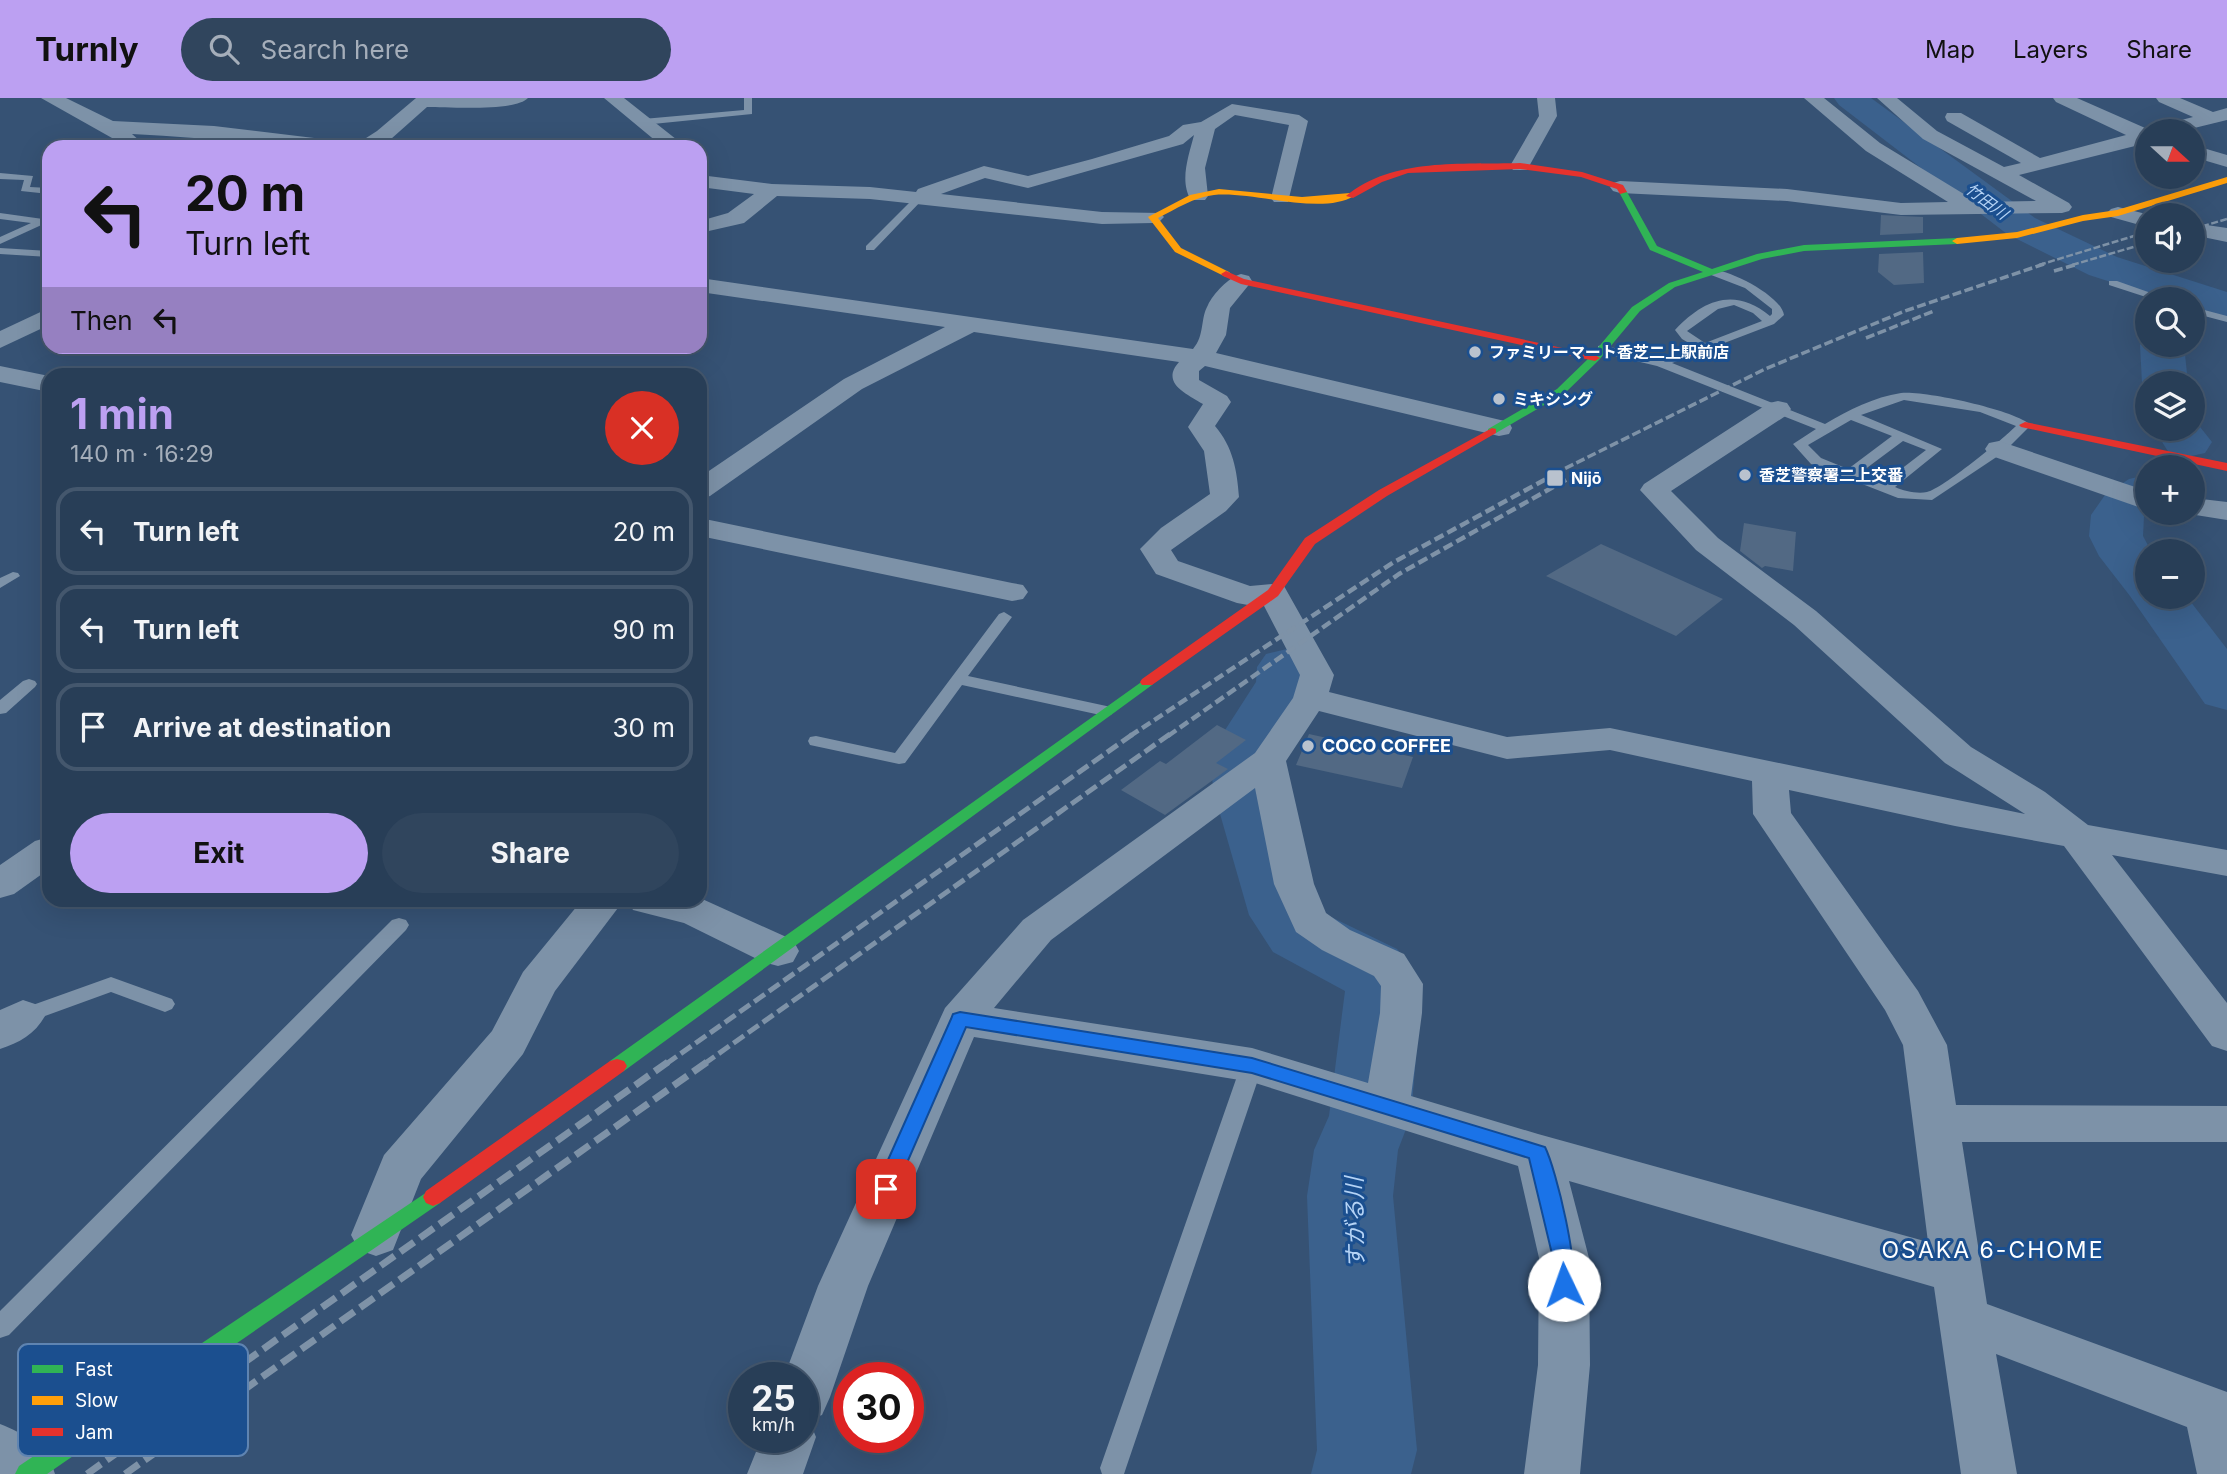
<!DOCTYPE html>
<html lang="en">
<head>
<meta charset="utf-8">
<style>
  body { margin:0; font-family:Inter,"Noto Sans JP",sans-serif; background:#30455d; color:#f1f3f6; height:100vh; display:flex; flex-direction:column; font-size:26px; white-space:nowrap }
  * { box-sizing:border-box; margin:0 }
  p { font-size:23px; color:#a5aeba }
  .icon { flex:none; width:38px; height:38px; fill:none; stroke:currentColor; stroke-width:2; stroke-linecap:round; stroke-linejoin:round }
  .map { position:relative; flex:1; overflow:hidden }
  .drawer { position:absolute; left:42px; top:270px; width:665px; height:539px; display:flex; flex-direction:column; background:#283e57; border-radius:21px; box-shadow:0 7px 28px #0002,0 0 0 2px #44576d }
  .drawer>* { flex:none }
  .hud { position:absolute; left:42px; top:42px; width:665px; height:214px; border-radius:21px; box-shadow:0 7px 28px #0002,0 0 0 2px #44576d; background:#bca0f2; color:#111; overflow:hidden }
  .needle { width:46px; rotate:111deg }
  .buttons { position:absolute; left:2135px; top:21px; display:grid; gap:14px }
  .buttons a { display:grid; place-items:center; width:70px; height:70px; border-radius:50%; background:#283e57; box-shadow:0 7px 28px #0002,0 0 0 2px #44576d; font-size:35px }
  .speed { position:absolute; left:728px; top:1264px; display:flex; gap:14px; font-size:35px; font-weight:700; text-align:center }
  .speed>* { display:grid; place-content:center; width:91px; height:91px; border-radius:50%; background:#283e57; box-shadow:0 7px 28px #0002,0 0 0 2px #44576d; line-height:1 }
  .speed small { font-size:18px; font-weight:400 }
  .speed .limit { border:10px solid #d22; background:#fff; color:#111 }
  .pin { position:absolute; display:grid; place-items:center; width:60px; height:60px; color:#fff; margin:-30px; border-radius:14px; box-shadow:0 4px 10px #0006 }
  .me { position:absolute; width:77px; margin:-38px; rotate:357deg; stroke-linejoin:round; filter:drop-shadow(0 0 5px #0008) }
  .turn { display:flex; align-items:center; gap:24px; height:147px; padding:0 28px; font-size:32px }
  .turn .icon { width:91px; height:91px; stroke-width:2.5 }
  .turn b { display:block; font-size:49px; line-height:60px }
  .then { display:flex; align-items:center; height:66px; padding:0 28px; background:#0003; gap:14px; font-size:26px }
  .round { display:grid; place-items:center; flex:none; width:74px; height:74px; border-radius:37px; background:#30455d }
  .summary { display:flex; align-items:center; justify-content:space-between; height:119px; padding:0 28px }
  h1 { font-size:42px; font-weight:700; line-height:52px; color:#bca0f2 }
  .button { display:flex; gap:14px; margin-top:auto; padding:14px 28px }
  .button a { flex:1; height:80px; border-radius:42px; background:#bca0f2; color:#111; font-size:28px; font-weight:700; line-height:80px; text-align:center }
  .button a+a { background:#30455d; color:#f1f3f6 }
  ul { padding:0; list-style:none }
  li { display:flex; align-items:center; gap:21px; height:88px; margin:0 14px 10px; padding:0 14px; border:4px solid #44576d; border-radius:21px }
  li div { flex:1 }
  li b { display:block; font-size:26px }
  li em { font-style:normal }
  header { display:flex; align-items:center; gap:42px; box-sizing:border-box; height:98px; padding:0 35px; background:#bca0f2; color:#111 }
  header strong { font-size:33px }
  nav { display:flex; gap:38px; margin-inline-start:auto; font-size:24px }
  .search { width:490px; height:63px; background:#30455d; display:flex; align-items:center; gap:18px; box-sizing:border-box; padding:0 24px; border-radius:38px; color:#a5aeba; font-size:26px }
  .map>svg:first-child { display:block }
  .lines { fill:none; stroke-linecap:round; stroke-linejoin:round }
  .river { fill:#3b618d; fill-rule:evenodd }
  .building { fill:#526984 }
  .lane { fill:#7d92a8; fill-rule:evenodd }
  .street { fill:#7d92a8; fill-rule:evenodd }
  .fast { fill:#30b455; fill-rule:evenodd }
  .slow { fill:#ff9f0a; fill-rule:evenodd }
  .jam { fill:#e5322d; fill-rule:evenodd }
  .rail-far4 { stroke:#7e92a7; stroke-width:2.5; stroke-dasharray:7 2.5; stroke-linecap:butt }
  .rail-far3 { stroke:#7e92a7; stroke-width:3.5; stroke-dasharray:9 3.5; stroke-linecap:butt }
  .rail-far2 { stroke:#7e92a7; stroke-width:4.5; stroke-dasharray:10 4.5; stroke-linecap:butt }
  .rail-far1 { stroke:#7e92a7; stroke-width:5; stroke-dasharray:13 5; stroke-linecap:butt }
  .rail { stroke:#7e92a7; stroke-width:7; stroke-dasharray:17 7; stroke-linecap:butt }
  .route { fill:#1a73e8; stroke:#114b97; stroke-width:2 }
  .poi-dot { fill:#b9c2ce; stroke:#1b4f8f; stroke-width:2.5 }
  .labels { text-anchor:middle; stroke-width:6; stroke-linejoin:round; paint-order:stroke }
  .far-water-label { font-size:16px; font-style:italic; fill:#b5d3f5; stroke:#1b4f8f }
  .far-poi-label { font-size:16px; font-weight:bold; fill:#fff; stroke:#1b4f8f; text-anchor:start }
  .poi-label { font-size:18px; font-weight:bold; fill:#fff; stroke:#1b4f8f; text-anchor:start }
  .near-water-label { font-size:23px; font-style:italic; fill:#b5d3f5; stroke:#1b4f8f }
  .near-neighbourhood-label { font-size:23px; letter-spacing:2px; fill:#fff; stroke:#1b4f8f }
  .key { fill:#1b4f8f; stroke:#5f84b1; stroke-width:2 }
  .key-label { font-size:19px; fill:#fff }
</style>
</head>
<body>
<header>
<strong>Turnly</strong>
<div class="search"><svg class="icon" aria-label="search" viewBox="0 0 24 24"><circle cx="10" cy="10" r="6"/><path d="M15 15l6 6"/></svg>Search here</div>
<nav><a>Map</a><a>Layers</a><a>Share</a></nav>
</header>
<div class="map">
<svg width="2227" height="1376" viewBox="0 0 2227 1376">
  <rect width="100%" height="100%" fill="#365274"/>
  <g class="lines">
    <path class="river" d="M 1834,0 L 1871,0 L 2035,120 L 2117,159 L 2227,194 L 2227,221 L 2193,211 L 2193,201 L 2164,201 L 2089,177 L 2007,136 L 1839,7 Z
      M 2147,237 L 2147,247 L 2184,247 L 2188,285 L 2147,285 L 2147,293 L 2142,285 L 2140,247 Z
      M 2193,320 L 2212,344 L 2205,355 L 2187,359 L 2169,355 L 2154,331 L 2193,331 Z
      M 2147,377 L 2148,415 L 2144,418 L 2143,438 L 2151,453 L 2147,453 L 2147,499 L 2187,499 L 2227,551 L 2227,612 L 2205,606 L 2130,498 L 2099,458 L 2089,438 L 2091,417 L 2105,397 L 2129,381 Z
      M 1287,551 L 1308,556 C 1311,560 1316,565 1317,570 C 1324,593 1281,635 1276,663 C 1272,688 1309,779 1319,808 L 1325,816 L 1397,851 L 1411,868 L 1422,888 L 1411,1018 L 1398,1052 L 1393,1098 L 1417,1352 L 1411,1376 L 1311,1376 L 1317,1352 L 1307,1098 L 1314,1052 L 1329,1018 L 1345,893 L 1273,854 L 1249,817 L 1214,695 L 1210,665 L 1218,643 L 1256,584 L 1257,569 L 1266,556 Z"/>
  </g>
  <path class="building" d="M 1881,117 L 1923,119 L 1923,135 L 1880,137 Z
    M 1923,154 L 1924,185 L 1894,187 L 1878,174 L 1879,156 Z
    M 1744,425 L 1796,434 L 1793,473 L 1765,468 L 1762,470 L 1740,453 Z
    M 1601,446 L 1723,501 L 1676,538 L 1546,478 Z
    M 1217,627 L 1246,642 L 1216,665 L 1228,671 L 1165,717 L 1121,692 L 1160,663 L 1166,666 Z
    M 1309,636 L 1413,659 L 1402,690 L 1296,667 Z"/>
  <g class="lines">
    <path class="lane" d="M 744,0 L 752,0 L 752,16 L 643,27 L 639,24 L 643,21 L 744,12 Z
      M 0,75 L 33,78 L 30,89 L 49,90 L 49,96 L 21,93 L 24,82 L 0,81 Z
      M 916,98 L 924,100 L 874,152 L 866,152 L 866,148 Z
      M 0,115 L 43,121 L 48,124 L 0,146 L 0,139 L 31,125 L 0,121 Z
      M 0,150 L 49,153 L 49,159 L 0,156 Z
      M 1706,171 C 1726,169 1781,197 1784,217 L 1774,226 L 1672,265 L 1825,326 C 1849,312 1874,299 1901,295 C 1923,292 2015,312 2031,327 L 2004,354 L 1932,402 L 1898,400 L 1811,366 L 1793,346 L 1816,331 L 1657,268 L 1598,254 L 1598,248 L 1602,247 L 1660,261 L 1694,248 L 1682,241 L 1675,232 C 1704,201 1735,189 1770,218 L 1772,216 L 1772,211 L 1745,190 L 1706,175 ZM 1734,207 L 1753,215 L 1762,223 L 1705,245 L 1687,233 L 1718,211 ZM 1904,302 L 1980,314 L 2016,328 C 2003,341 1942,391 1927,394 C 1917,396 1904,393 1895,389 L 1942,351 L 1861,317 ZM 1851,322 L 1892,338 L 1848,371 L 1821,360 L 1808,347 ZM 1903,343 L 1926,352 L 1883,385 L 1860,375 Z
      M 2109,183 L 2117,183 L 2168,201 L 2152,201 L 2109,187 Z
      M 2193,209 L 2227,218 L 2227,224 L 2193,215 Z
      M 13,474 L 18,475 L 20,478 L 0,490 L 0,480 Z
      M 1004,514 L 1012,519 L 968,578 L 1111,609 L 1113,613 L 1111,617 L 1105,618 L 962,587 L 905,665 L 899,666 L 810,647 L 808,643 L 810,639 L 816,638 L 895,655 L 999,516 Z
      M 29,581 L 35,583 L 37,586 L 35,589 L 6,615 L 0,616 L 0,602 L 23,583 Z
      M 399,820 L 406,822 L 409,827 L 406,832 L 9,1237 L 0,1240 L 0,1213 L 392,822 Z
      M 111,879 L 172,901 L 175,906 L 172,911 L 165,914 L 111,894 L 23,926 L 16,923 L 13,918 L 16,913 Z
      M 1252,959 L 1259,961 L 1263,967 L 1126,1370 L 1124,1376 L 1102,1376 L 1100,1370 L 1241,967 L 1245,961 Z"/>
    <path class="street" d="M 41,0 L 66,0 L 113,23 L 214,28 L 339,43 L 349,49 C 276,49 204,39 132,36 L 141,44 L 138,48 L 128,49 Z
      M 416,0 L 528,0 C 515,14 447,9 427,9 L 391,41 L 376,49 L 352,49 L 377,33 Z
      M 604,0 L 624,0 L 686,49 L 663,49 Z
      M 1537,0 L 1555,0 L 1557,18 L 1527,72 L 1513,72 L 1510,68 L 1539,18 Z
      M 1804,0 L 1824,0 L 1880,45 L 1977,104 L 2036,103 L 1923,41 L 1877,0 L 1897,0 L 1937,33 L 2004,69 L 2021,65 L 1947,23 L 1945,19 L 1947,15 L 1961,15 L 2040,60 L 2126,37 L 2056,4 L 2053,0 L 2077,0 L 2152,33 L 2154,29 L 2193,19 L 2159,4 L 2156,0 L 2180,0 L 2213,14 L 2227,10 L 2227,22 L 2182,33 L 2147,33 L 2147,45 L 2019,77 L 2069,105 L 2072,109 L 2069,113 L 2062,115 L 1901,117 L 1787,103 L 1620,95 L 1613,93 L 1610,89 L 1613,85 L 1620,83 L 1787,91 L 1901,105 L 1948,104 L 1866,53 Z
      M 1232,6 L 1299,17 L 1308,23 L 1288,104 L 1274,104 L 1271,100 L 1289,27 L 1235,17 L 1215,31 L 1205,70 L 1208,98 L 1205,102 L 1191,102 C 1179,83 1189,57 1194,37 L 1183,46 L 1028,90 L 985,80 L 941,96 L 1102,114 L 1160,115 L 1164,119 L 1160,123 L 1153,125 L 1102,126 L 870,101 L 777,98 L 744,125 L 700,135 L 700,123 L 728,115 L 754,96 L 700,89 L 700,77 L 772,86 L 870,89 L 916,94 L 918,91 L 984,68 L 1028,78 L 1092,61 L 1169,38 L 1183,27 L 1201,24 Z
      M 2193,47 L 2227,57 L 2227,69 L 2193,59 Z
      M 2118,109 L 2150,117 L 2147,117 L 2147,129 L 2111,119 L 2107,115 L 2111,111 Z
      M 2193,125 L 2227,130 L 2227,144 L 2193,137 Z
      M 1241,176 L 1249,178 L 1252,183 L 1230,210 L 1226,237 L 1216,255 L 1509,324 L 1512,330 L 1509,336 L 1499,338 L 1205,268 L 1199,273 L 1199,282 L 1227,298 L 1231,304 L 1215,328 C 1233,349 1237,372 1239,399 L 1226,413 L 1171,452 L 1178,463 L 1250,488 L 1273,486 L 1284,488 L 1334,577 L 1329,594 L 1507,639 L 1610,630 L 2025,716 L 1945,665 L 1794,527 L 1696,452 L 1640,392 L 1644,386 L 1769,305 L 1778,303 L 1787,305 L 1791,311 L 1787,317 L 1671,393 L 1718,440 L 1816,513 L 1971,649 L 2045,694 L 2088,727 L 2227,752 L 2227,778 L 2112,757 L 2227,905 L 2227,953 L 2212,948 L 2064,748 L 1955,728 L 1789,692 L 1791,715 L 1918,893 L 1947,947 L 1956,1007 L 2227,1008 L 2227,1044 L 1962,1044 L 1987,1206 L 2227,1294 L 2227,1376 L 2197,1376 L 2187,1329 L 1996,1256 L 2017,1376 L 1961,1376 L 1934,1189 L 1569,1083 L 1589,1160 L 1590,1267 L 1580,1376 L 1524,1376 L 1538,1267 L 1539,1160 L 1518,1068 L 1252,984 L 974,939 L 868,1188 L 830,1299 L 822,1317 L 809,1322 L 816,1339 L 803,1376 L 747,1376 L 762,1339 L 803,1339 L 803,1279 L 784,1279 L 818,1188 L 945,910 L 1023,822 L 1255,655 L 1293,600 L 1300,577 L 1263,506 L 1248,507 L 1237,505 L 1156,476 L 1140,451 L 1161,430 L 1210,396 L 1204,353 L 1188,329 L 1203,306 C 1187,296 1160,285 1179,264 L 974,234 L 862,291 L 710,398 L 700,401 L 700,379 L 844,281 L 945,229 L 700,194 L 700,180 L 1193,251 C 1205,237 1200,221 1208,207 C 1213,196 1229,179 1241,176 ZM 1319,613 L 1507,661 L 1610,652 L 1752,683 L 1753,716 L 1885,912 L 1903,947 L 1928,1144 L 1538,1036 L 1411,998 L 1422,915 L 1423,886 L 1404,856 L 1350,832 L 1326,815 L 1314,786 L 1286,663 ZM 1255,690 L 1274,786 L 1296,834 L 1322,852 L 1374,878 L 1381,888 L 1380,915 L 1368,985 L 1252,950 L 994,910 L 1051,842 Z
      M 49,210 L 49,227 L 0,250 L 0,233 Z
      M 0,268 L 49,278 L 49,294 L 0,284 Z
      M 1999,343 L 2147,393 L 2147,412 L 1989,357 L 1985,351 L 1989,345 Z
      M 2193,400 L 2227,404 L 2227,422 L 2183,415 L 2193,415 Z
      M 700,420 L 1012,485 L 1023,487 L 1028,494 L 1023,501 L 1012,503 L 700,438 Z
      M 49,739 L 49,771 L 14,796 L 0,800 L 0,767 L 35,743 Z
      M 700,800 L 793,842 L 799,853 L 793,864 L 778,868 L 763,864 L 684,825 L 633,812 L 627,802 Z
      M 582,802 L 624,802 L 555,893 L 523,956 L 421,1081 L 393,1152 L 376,1158 L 359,1152 L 351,1137 L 384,1057 L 492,933 L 523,874 Z
      M 23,902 L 38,907 L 45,918 C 35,936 19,945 0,951 L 0,912 Z
      M 0,1326 C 24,1335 48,1350 55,1376 L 0,1376 Z"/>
    <path class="fast" d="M 1620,92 L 1627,94 L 1657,148 L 1712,171 L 1757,156 L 1804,147 L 1957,140 L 1962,143 L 1957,146 L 1804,153 L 1762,161 L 1675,189 L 1640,213 L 1599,262 L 1565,295 L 1496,335 L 1488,335 L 1488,331 L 1557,291 L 1591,258 L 1632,209 L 1669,185 L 1703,174 L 1650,152 L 1619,94 Z
      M 1147,580 L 1152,581 L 1154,584 L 1152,587 L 624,973 L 617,975 L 610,973 L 607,968 L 610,963 Z
      M 433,1090 L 440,1093 L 443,1099 L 440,1105 L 47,1376 L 15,1376 L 19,1368 Z"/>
    <path class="slow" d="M 2227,79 L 2227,85 L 2118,118 L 2083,123 L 2017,140 L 1957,146 L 1952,143 L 1957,140 L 2017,134 L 2083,117 L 2117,112 Z
      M 1219,91 L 1302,99 L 1350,95 L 1354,98 C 1321,118 1253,93 1214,97 C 1194,99 1176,111 1158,120 L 1181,150 L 1229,174 L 1231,176 L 1226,179 L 1175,154 L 1148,119 L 1190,97 Z"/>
    <path class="jam" d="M 1520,65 L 1582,74 L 1623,87 L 1627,94 L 1620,96 L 1617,91 L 1581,79 L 1520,71 L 1408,75 L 1382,84 L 1353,100 L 1346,98 C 1393,59 1462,67 1520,65 Z
      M 1226,173 L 1244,181 L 1595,257 L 1600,260 L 1595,263 L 1241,186 L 1223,178 L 1221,176 Z
      M 2025,324 L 2227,365 L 2227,373 L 2021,329 L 2019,327 Z
      M 1492,330 L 1496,331 L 1496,335 L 1387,398 L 1315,446 L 1278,498 L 1152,587 L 1142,587 L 1140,584 L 1142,581 L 1268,492 L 1305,440 L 1379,392 Z
      M 617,961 L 624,963 L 627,968 L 624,973 L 440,1105 L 433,1108 L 426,1105 L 423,1099 L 426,1093 L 610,963 Z"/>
    <path class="rail-far4" d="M 2193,131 L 2227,121
      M 2039,167 L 2147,134
      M 2072,167 L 2147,145"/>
    <path class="rail-far3" d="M 2054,173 L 2078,166
      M 1866,240 L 1934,213
      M 1554,376 L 1765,271 L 1905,213 L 2044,166"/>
    <path class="rail-far2" d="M 1130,638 L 1394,464 L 1557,375
      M 1168,638 L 1399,476 L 1578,375"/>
    <path class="rail-far1" d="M 666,966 L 1133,636
      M 704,966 L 1170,636"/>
    <path class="rail" d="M 87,1376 L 668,964
      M 125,1376 L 707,964"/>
  </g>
  <path class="route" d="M 960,914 L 1252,960 L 1545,1049 C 1556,1071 1581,1173 1571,1194 L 1564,1196 L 1556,1194 L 1553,1187 L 1553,1160 L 1529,1060 L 1252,975 L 966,929 L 893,1097 L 886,1100 L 878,1097 L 875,1091 L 951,921 L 953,916 Z"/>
  <g class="poi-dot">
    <circle cx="1475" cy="254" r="7"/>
    <circle cx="1499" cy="301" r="7"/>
    <circle cx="1745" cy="377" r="7"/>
    <rect x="1546" y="371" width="18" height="18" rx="3.5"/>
    <circle cx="1308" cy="648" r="7"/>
  </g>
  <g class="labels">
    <g class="far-water-label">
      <text transform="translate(1987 103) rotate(37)" y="6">竹田川</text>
    </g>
    <g class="far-poi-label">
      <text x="1489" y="260">ファミリーマート香芝二上駅前店</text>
      <text x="1513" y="307">ミキシング</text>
      <text x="1759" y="383">香芝警察署二上交番</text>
      <text x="1571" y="386">Nijō</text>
    </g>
    <g class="poi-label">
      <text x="1322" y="654">COCO COFFEE</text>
    </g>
    <g class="near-water-label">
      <text transform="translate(1355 1125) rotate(-91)" y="8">すがる川</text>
    </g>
    <g class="near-neighbourhood-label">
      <text x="1993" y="1160">OSAKA 6-CHOME</text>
    </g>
  </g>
  <rect x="18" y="1246" width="230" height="112" rx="10" class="key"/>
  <rect x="32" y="1267" width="31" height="8" fill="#30b455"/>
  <rect x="32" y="1298" width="31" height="9" fill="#ff9f0a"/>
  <rect x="32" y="1330" width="31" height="8" fill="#e5322d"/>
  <g class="key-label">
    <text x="75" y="1278">Fast</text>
    <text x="75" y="1309">Slow</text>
    <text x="75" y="1341">Jam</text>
  </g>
</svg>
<div class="buttons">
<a><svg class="needle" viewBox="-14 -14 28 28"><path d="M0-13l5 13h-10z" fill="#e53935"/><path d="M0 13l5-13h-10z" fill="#a5aeba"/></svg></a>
<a><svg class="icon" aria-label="sound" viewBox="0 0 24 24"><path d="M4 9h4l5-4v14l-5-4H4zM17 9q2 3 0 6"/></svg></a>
<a><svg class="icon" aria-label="search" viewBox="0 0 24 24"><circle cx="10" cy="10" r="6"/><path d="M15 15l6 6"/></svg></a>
<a><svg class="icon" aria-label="layers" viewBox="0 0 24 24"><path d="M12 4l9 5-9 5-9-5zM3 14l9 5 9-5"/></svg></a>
<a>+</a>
<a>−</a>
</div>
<div class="speed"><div>25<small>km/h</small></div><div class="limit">30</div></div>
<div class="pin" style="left:886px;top:1091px;background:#d93025"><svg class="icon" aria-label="arrive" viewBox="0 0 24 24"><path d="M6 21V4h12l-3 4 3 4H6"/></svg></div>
<svg class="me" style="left:1564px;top:1187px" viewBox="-20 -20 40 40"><circle r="19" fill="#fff"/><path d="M0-13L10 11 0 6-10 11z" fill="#1a73e8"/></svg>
<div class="hud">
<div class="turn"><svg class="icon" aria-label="left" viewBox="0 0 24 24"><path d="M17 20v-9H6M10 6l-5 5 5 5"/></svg><div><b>20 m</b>Turn left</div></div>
<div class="then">Then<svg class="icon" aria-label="left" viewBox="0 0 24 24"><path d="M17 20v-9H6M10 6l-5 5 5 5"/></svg></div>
</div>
<section class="drawer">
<div class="summary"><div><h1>1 min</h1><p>140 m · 16:29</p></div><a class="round" style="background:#d93025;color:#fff"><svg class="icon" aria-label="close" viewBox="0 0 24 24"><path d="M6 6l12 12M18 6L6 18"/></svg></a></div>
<ul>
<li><svg class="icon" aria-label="left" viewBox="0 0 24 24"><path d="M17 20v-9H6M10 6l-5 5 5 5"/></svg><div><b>Turn left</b></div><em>20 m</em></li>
<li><svg class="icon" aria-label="left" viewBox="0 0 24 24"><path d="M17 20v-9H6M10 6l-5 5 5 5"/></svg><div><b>Turn left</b></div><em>90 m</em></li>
<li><svg class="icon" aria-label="arrive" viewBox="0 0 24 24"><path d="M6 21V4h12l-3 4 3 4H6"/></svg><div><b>Arrive at destination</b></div><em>30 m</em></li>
</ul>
<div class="button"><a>Exit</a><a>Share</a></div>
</section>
</div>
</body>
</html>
